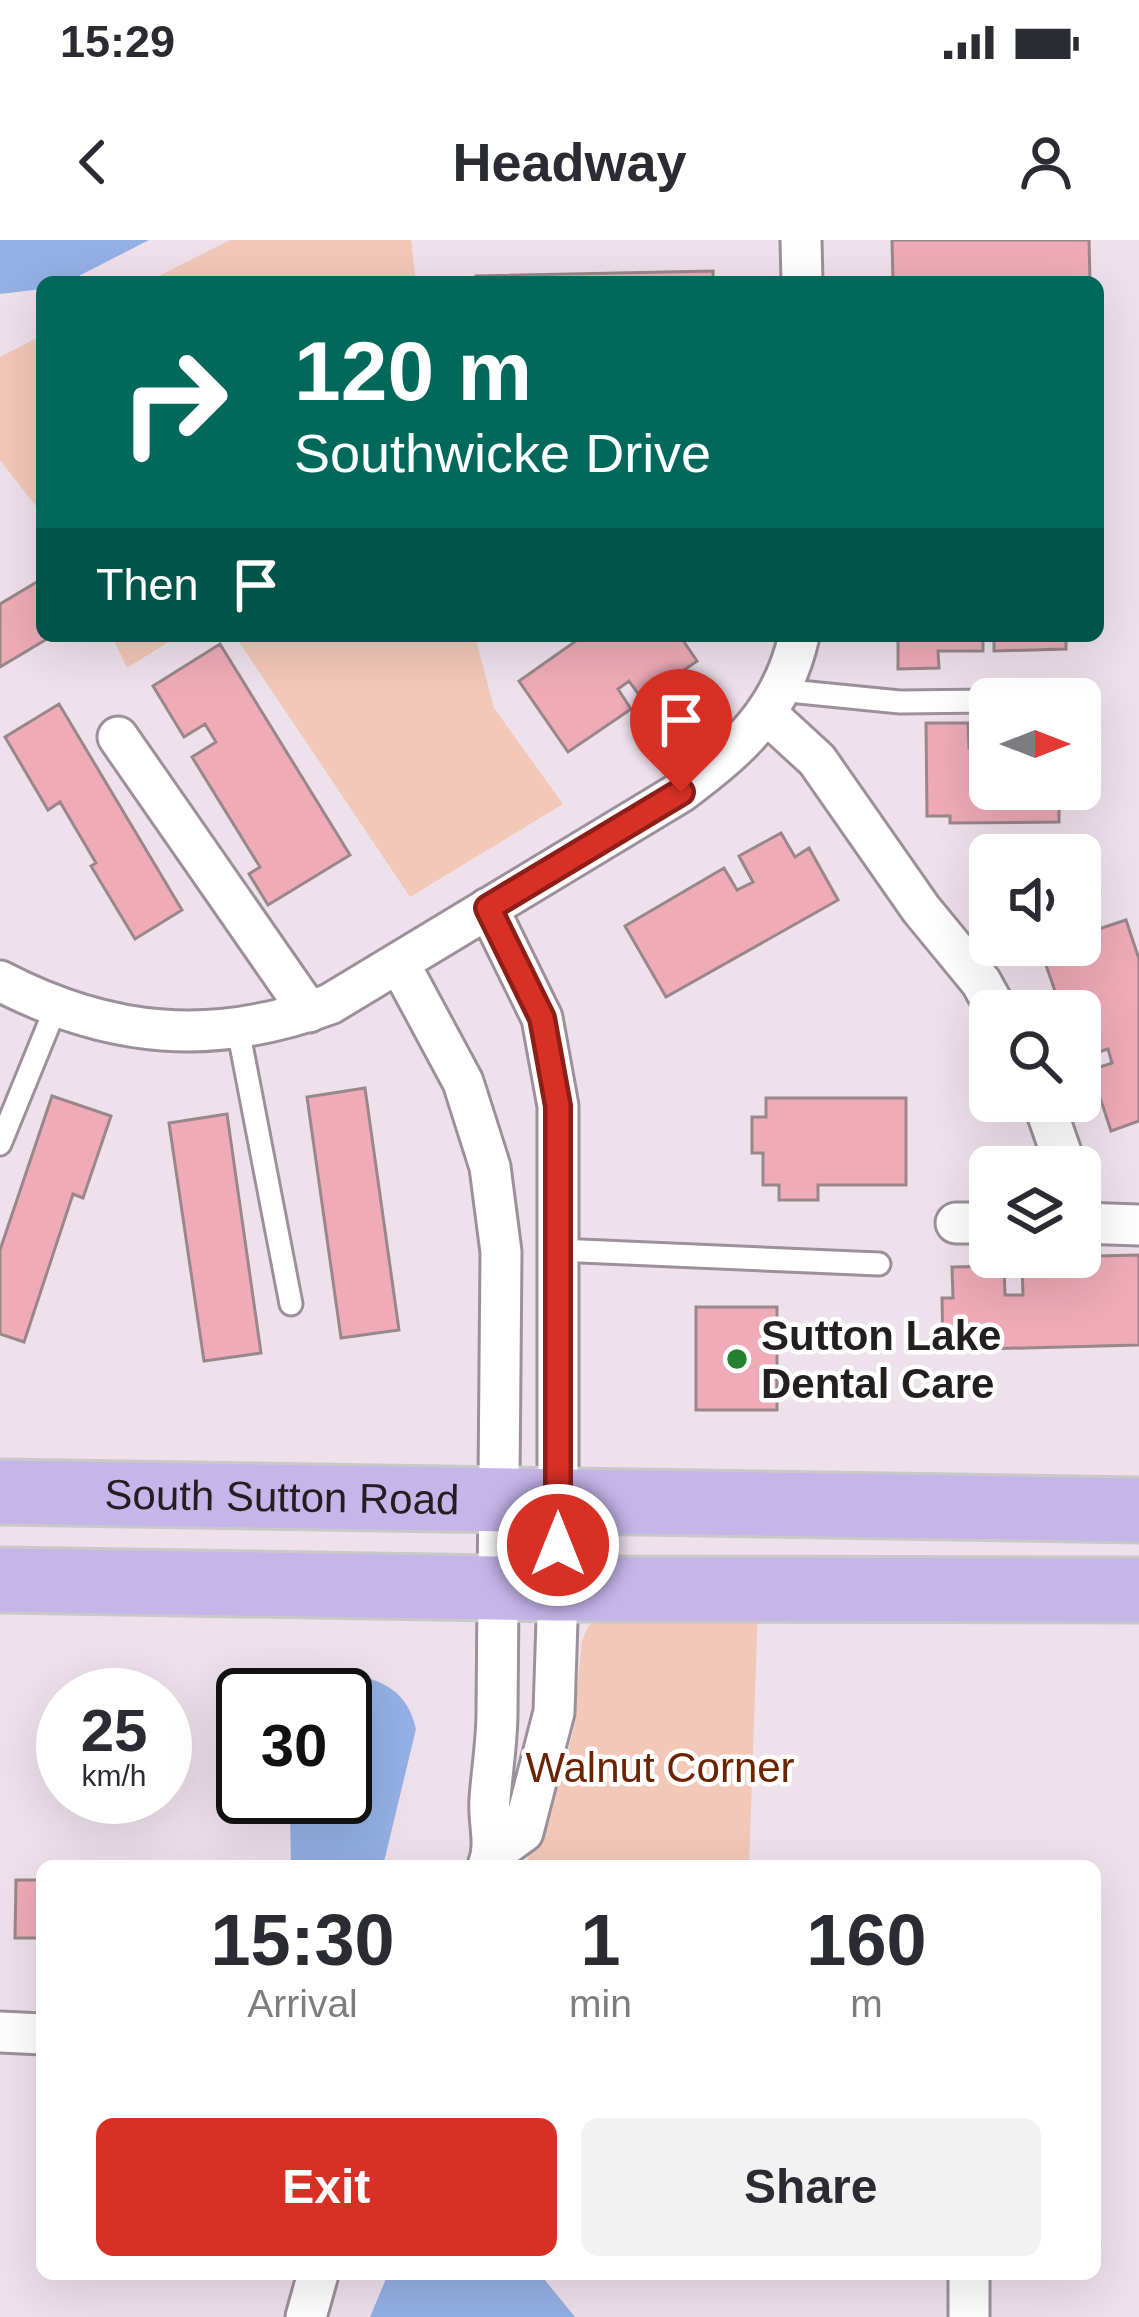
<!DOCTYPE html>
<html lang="en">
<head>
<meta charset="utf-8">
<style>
  body { margin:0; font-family:Helvetica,sans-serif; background:#f2f2f3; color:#2b2b33; height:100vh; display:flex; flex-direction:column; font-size:45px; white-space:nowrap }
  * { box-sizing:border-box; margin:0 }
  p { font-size:39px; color:#7c7c81 }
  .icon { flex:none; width:66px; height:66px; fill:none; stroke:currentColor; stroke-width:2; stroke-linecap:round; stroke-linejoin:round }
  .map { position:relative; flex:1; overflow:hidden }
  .sheet { position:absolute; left:36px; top:1620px; width:1065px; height:420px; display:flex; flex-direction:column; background:#fff; border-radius:18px; box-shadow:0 12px 48px #0002 }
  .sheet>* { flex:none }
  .banner { position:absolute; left:36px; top:36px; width:1068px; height:366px; border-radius:18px; box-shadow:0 12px 48px #0002; background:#00695c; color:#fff; overflow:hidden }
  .needle { width:78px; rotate:90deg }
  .controls { position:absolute; left:969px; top:438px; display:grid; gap:24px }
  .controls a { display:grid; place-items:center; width:132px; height:132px; border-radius:18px; background:#fff; box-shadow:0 12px 48px #0002; font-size:60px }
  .speed { position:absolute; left:36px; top:1428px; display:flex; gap:24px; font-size:60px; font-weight:700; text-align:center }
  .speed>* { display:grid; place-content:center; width:156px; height:156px; border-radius:50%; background:#fff; box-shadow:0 12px 48px #0002; line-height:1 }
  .speed small { font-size:30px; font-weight:400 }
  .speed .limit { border:6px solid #111; border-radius:18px; background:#fff; color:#111 }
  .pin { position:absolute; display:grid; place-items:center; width:102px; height:102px; color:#fff; margin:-123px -51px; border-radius:50% 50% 50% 0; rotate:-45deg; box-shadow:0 0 12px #0007 }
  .pin .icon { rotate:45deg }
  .me { position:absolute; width:132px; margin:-66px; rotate:0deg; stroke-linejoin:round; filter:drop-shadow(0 0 9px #0008) }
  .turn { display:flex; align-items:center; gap:42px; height:252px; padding:0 60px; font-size:54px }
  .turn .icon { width:156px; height:156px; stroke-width:2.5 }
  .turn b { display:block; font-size:84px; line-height:102px }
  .then { display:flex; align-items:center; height:114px; padding:0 60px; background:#0003; gap:24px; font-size:45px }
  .eta { display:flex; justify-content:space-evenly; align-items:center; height:204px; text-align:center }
  .eta b { font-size:72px; font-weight:800; line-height:84px }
  .cta { display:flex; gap:24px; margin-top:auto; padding:24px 60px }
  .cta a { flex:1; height:138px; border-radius:18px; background:#d93025; color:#fff; font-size:48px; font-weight:800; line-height:138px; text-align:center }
  .cta a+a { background:#f2f2f3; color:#2b2b33 }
  .status { display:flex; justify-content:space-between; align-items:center; height:84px; padding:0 60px; background:#fff; direction:ltr }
  .status svg { height:33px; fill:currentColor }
  header { display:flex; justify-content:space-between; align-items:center; height:156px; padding:0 60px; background:#fff; font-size:54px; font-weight:800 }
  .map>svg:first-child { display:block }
  .green { fill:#f2c8b8 }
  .water { fill:#94b0e5 }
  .building { fill:#efabb8; stroke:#99878a; stroke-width:3 }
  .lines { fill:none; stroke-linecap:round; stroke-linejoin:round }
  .service-casing { stroke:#9d909a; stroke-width:27 }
  .minor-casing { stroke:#9d909a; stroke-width:45 }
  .primary-casing { stroke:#cac9ca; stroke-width:69 }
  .service { stroke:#fff; stroke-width:21 }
  .minor { stroke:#fff; stroke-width:39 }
  .primary { stroke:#c5b5e9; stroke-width:63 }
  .route-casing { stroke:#8d1f18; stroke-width:30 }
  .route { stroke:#d93025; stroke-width:21 }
  .poi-dot { fill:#258030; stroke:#fff; stroke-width:4.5 }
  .labels { text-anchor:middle; stroke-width:9; stroke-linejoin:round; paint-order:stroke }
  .poi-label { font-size:42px; font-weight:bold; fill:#231e22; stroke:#fff; text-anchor:start }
  .street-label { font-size:42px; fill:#231e22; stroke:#fff }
  .park-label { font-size:42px; fill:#6c2300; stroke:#fff }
</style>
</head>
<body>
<div class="status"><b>15:29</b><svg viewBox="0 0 49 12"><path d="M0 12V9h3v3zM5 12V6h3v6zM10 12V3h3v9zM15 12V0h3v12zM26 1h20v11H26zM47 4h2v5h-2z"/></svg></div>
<header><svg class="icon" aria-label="back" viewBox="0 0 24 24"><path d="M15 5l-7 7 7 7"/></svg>Headway<svg class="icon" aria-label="person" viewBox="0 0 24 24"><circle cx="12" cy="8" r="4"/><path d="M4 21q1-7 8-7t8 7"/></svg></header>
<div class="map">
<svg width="1139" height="2077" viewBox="0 0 1139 2077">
  <rect width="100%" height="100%" fill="#efe1ec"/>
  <path class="green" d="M 230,0 L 411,0 L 416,42 L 147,42 Z
    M 42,95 L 42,274 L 0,220 L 0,117 Z
    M 112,396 L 178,396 L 127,428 Z
    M 235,396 L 475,396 L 494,468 L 563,564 L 410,657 Z
    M 758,1369 L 749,1626 L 525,1626 L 562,1538 L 573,1491 L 582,1401 L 589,1385 L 605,1374 Z"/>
  <path class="water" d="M 0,0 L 149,0 L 67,42 L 42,42 L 42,49 L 0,54 Z
    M 349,1432 C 384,1442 407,1450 416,1489 L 383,1626 L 291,1626 L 290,1573 L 286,1557 L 345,1557 L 345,1455 L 275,1455 L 316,1433 Z
    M 388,2034 L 540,2034 L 575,2077 L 370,2077 Z"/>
  <path class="building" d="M 892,0 L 1089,0 L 1090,42 L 893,42 Z
    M 713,31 L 713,42 L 476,42 L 476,36 Z
    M 42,339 L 42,396 L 52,396 L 0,427 L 0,364 Z
    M 583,396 L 680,396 L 697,421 L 642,459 L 629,441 L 618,449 L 631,469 L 568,512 L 519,441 Z
    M 898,396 L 983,396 L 983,411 L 938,411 L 939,428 L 898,429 Z
    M 994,396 L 1066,396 L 1066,409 L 994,411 Z
    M 220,404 L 350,615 L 268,665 L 249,634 L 260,627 L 192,517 L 216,502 L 205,484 L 184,497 L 153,446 Z
    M 59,464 L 182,670 L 135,699 L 91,626 L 96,623 L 60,562 L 48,570 L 5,497 Z
    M 926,483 L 968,483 L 969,508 L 990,508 L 990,549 L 1059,549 L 1059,582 L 950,583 L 950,576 L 927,576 Z
    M 781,593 L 795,617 L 809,608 L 838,660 L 666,757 L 625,686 L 724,628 L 737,650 L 753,642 L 739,616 Z
    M 1126,680 L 1139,719 L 1139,881 L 1111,891 L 1091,830 L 1112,823 L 1108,809 L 1080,818 L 1080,771 L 1062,771 L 1040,708 L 1080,705 L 1080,695 Z
    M 365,848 L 399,1090 L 341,1098 L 307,857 Z
    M 52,856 L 111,876 L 83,958 L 73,954 L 24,1102 L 0,1094 L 0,1010 Z
    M 766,858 L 906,858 L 906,945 L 818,945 L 818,960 L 779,960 L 779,945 L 763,945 L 763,913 L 752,913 L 752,877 L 766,877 Z
    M 227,874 L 261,1113 L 204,1121 L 169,883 Z
    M 1139,1015 L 1139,1105 L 943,1110 L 942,1058 L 953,1058 L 952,1027 L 1004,1026 L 1005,1055 L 1023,1055 L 1022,1026 L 1098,1024 L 1098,1016 Z
    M 696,1067 L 777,1067 L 777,1170 L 696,1170 Z
    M 16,1640 L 42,1640 L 42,1698 L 15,1698 Z"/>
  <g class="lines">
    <defs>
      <path id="service" d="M 779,450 L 900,462 L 990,461
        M 238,789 L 291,1064
        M 0,904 L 56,767
        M 558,1010 L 879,1024"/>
      <path id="minor" d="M 801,0 L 802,42
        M 767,474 L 817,520 L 921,669 L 981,742 L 997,771
        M 118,497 L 309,772
        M 488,668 L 542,778 L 558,866 L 558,1349 L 554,1472 L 523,1592 L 494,1613
        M 399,723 L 463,842 L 490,927 L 501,1012 L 497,1472 C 497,1502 492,1530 490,1559 C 488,1582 497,1604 488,1626
        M 0,741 C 110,798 213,807 330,764 L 681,552 C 740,508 782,471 799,396
        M 1043,861 L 1066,927
        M 956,983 L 990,983
        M 1080,983 L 1139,985
        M 0,1792 L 42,1794
        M 969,2034 L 969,2077
        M 306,2077 L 318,2034"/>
      <g id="primary">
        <path id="s1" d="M 0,1252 L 1139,1270"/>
        <path d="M 0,1340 L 558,1349 L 1139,1350"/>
      </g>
    </defs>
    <use href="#service" class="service-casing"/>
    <use href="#minor" class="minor-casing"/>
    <use href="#primary" class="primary-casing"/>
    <use href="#service" class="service"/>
    <use href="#minor" class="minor"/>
    <use href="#primary" class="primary"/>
  </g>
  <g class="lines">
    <defs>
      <path id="route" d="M 558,1305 L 558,866 L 542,778 L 488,668 L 681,552"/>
    </defs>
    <use href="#route" class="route-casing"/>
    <use href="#route" class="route"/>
  </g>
  <circle class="poi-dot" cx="737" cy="1119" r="12"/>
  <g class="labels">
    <g class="poi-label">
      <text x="761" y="1110">Sutton Lake<tspan x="761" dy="48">Dental Care</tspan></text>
    </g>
    <g class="street-label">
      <text dy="15" stroke="none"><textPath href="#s1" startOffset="282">South Sutton Road</textPath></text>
    </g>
    <g class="park-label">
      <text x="660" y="1542">Walnut Corner</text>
    </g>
  </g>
</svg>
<div class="controls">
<a><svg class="needle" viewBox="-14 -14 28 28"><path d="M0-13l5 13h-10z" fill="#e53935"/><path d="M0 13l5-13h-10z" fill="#7c7c81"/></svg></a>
<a><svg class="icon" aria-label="sound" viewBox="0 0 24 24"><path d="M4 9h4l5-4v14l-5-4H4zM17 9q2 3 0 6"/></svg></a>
<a><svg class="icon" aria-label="search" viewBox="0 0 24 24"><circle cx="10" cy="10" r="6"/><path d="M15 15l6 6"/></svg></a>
<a><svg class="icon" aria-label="layers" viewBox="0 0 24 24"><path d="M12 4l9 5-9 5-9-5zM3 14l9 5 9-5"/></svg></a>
</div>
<div class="speed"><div>25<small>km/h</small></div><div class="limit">30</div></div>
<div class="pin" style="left:681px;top:552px;background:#d93025"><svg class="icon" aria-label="arrive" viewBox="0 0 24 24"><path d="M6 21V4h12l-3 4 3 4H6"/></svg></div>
<svg class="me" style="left:558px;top:1305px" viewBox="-20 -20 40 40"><circle r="17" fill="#d93025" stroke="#fff" stroke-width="3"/><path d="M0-11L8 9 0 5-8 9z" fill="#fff"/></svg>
<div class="banner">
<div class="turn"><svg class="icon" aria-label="right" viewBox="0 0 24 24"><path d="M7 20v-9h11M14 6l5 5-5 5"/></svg><div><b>120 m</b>Southwicke Drive</div></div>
<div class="then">Then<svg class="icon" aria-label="arrive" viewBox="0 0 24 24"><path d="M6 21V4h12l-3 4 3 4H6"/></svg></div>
</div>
<section class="sheet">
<div class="eta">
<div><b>15:30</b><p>Arrival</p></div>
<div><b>1</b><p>min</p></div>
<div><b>160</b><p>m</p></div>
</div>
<div class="cta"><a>Exit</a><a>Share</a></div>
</section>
</div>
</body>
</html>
